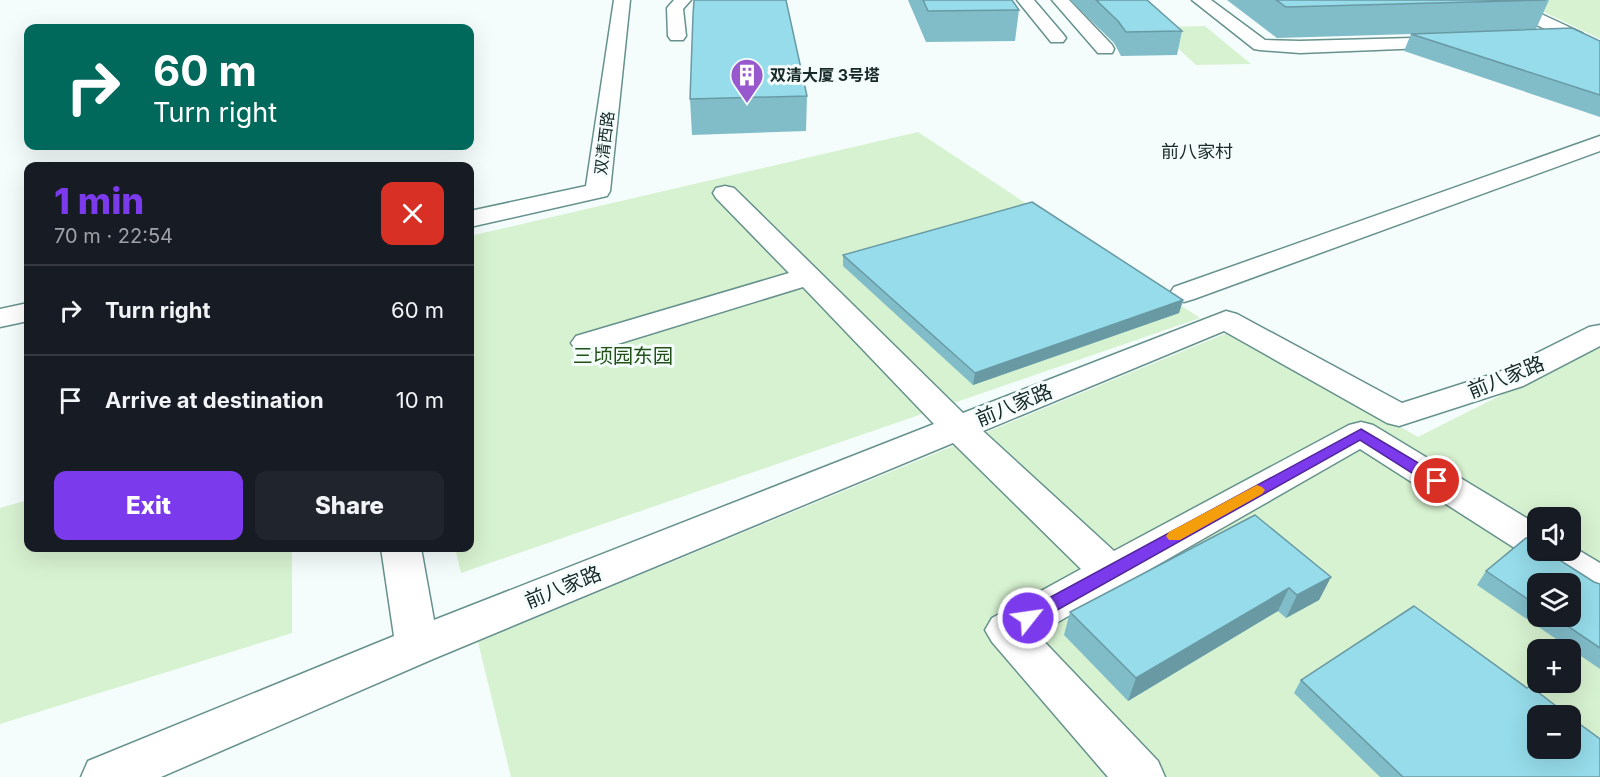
<!DOCTYPE html>
<html lang="en">
<head>
<meta charset="utf-8">
<style>
  body { margin:0; font-family:Inter,"Noto Sans SC",sans-serif; background:#20242c; color:#f1f3f6; height:100vh; display:flex; flex-direction:column; font-size:22px; white-space:nowrap }
  * { box-sizing:border-box; margin:0 }
  p { font-size:20px; color:#9ea1a6 }
  .icon { flex:none; width:33px; height:33px; fill:none; stroke:currentColor; stroke-width:2; stroke-linecap:round; stroke-linejoin:round }
  .map { position:relative; flex:1; overflow:hidden }
  .side { position:absolute; left:24px; top:162px; width:450px; height:390px; display:flex; flex-direction:column; background:#171b24; border-radius:12px; box-shadow:0 6px 24px #0002 }
  .side>* { flex:none }
  .top-card { position:absolute; left:24px; top:24px; width:450px; height:126px; border-radius:12px; box-shadow:0 6px 24px #0002; background:#00695c; color:#fff; overflow:hidden }
  .buttons { position:absolute; left:1527px; top:507px; display:grid; gap:12px }
  .buttons a { display:grid; place-items:center; width:54px; height:54px; border-radius:12px; background:#171b24; box-shadow:0 6px 24px #0002; font-size:30px }
  .pin { position:absolute; display:grid; place-items:center; width:51px; height:51px; color:#fff; margin:-26px; border:3px solid #fff; border-radius:50%; box-shadow:0 2px 6px #0007 }
  .me { position:absolute; width:66px; margin:-33px; rotate:60deg; stroke-linejoin:round; filter:drop-shadow(0 0 4px #0008) }
  .turn { display:flex; align-items:center; gap:21px; height:126px; padding:0 30px; font-size:27px }
  .turn .icon { width:78px; height:78px; stroke-width:2.5 }
  .turn b { display:block; font-size:42px; line-height:51px }
  .round { display:grid; place-items:center; flex:none; width:63px; height:63px; border-radius:12px; background:#20242c }
  .summary { display:flex; align-items:center; justify-content:space-between; height:102px; padding:0 30px }
  h1 { font-size:36px; font-weight:800; line-height:45px; color:#7c3aed }
  .cta { display:flex; gap:12px; margin-top:auto; padding:12px 30px }
  .cta a { flex:1; height:69px; border-radius:12px; background:#7c3aed; color:#fff; font-size:24px; font-weight:800; line-height:69px; text-align:center }
  .cta a+a { background:#20242c; color:#f1f3f6 }
  ul { padding:0; list-style:none }
  li { display:flex; align-items:center; gap:18px; height:90px; padding:0 30px; border-top:2px solid #363941 }
  li div { flex:1 }
  li b { display:block; font-size:22px }
  li em { font-style:normal }
  .map>svg:first-child { display:block }
  .green { fill:#d7f2d0; fill-rule:evenodd }
  .lines { fill:none; stroke-linecap:round; stroke-linejoin:round }
  .minor-casing { stroke:#66918d; stroke-width:3 }
  .minor { fill:#fff; fill-rule:evenodd }
  .wall { fill:#81bdc9; fill-rule:evenodd }
  .shaded-wall { fill:#699aa4 }
  .building { fill:#96dcea; stroke:#699aa4; stroke-width:1.5 }
  .route { fill:#7c3aed; stroke:#51269a; stroke-width:1.5 }
  .slow { fill:#f59e0b }
  .labels { text-anchor:middle; stroke-width:6; stroke-linejoin:round; paint-order:stroke }
  .far-poi-label { font-size:16px; font-weight:bold; fill:#172927; stroke:#f4fdfc; text-anchor:start }
  .far-street-label { font-size:16px; fill:#172927; stroke:#f4fdfc }
  .far-neighbourhood-label { font-size:18px; fill:#172927; stroke:#f4fdfc }
  .park-label { font-size:20px; fill:#215116; stroke:#f4fdfc }
  .street-label { font-size:20px; fill:#172927; stroke:#f4fdfc }
</style>
</head>
<body>
<div class="map">
<svg width="1600" height="777" viewBox="0 0 1600 777">
  <rect width="100%" height="100%" fill="#f4fdfc"/>
  <path class="green" d="M 1519,0 L 1600,0 L 1600,39 Z
    M 1205,26 L 1251,64 L 1196,65 L 1155,27 Z
    M 918,132 L 1200,318 L 461,573 L 455,548 L 470,548 L 470,236 Z
    M 1234,330 L 1418,437 L 1600,345 L 1600,777 L 511,777 L 478,642 ZM 1538,518 L 1570,518 L 1570,550 L 1538,550 ZM 1538,584 L 1570,584 L 1570,616 L 1538,616 ZM 1538,650 L 1570,650 L 1570,682 L 1538,682 ZM 1538,716 L 1570,716 L 1570,748 L 1538,748 Z
    M 28,500 L 28,548 L 292,548 L 292,633 L 0,724 L 0,508 Z"/>
  <g class="lines">
    <defs>
      <path id="minor" d="M 614,0 L 630,0 L 610,191 L 607,196 L 470,227 L 470,211 L 586,186 Z
        M 674,0 L 691,0 L 683,9 L 686,36 L 683,40 L 671,40 L 668,36 L 667,8 Z
        M 1017,0 L 1034,0 L 1063,34 L 1066,38 L 1063,42 L 1051,42 Z
        M 1052,0 L 1069,0 L 1112,45 L 1114,49 L 1112,53 L 1098,53 Z
        M 1192,0 L 1211,0 L 1265,40 L 1300,41 L 1450,37 L 1456,38 L 1459,42 L 1456,46 L 1450,47 L 1300,53 L 1260,50 L 1254,49 Z
        M 1490,0 L 1511,0 L 1582,33 L 1585,37 L 1582,41 L 1547,42 L 1544,38 L 1547,34 L 1553,33 L 1492,3 Z
        M 1600,136 L 1600,151 L 1194,299 L 1184,302 L 1174,299 L 1170,293 L 1174,287 Z
        M 725,186 L 734,188 L 963,413 L 1226,311 L 1237,314 L 1402,403 L 1499,372 L 1589,327 L 1600,325 L 1600,346 L 1523,386 L 1399,426 L 1387,423 L 1224,331 L 983,431 L 1114,551 L 1349,425 L 1361,422 L 1373,425 L 1538,525 L 1538,550 L 1570,550 L 1570,545 L 1600,563 L 1600,599 L 1585,594 L 1534,561 L 1532,557 L 1524,554 L 1360,449 L 1037,634 L 1158,761 L 1165,777 L 1108,777 L 992,642 L 985,630 L 992,618 L 1081,569 L 953,443 L 433,659 L 161,777 L 81,777 L 88,761 L 394,636 L 381,548 L 421,548 L 434,620 L 934,424 L 803,287 L 598,350 L 587,352 L 576,350 L 571,343 L 576,336 L 789,273 L 716,198 L 713,193 L 716,188 Z
        M 28,303 L 28,321 L 0,327 L 0,309 Z"/>
    </defs>
    <use href="#minor" class="minor-casing"/>
    <use href="#minor" class="minor"/>
  </g>
  <path class="wall" d="M 908,0 L 1012,0 L 1019,10 L 1015,41 L 926,42 Z
    M 1070,0 L 1147,0 L 1182,31 L 1177,55 L 1121,56 L 1114,43 Z
    M 1227,0 L 1549,0 L 1536,29 L 1600,41 L 1600,117 L 1404,51 L 1411,34 L 1277,38 Z
    M 807,96 L 806,131 L 692,135 L 690,99 Z
    M 843,255 L 1183,300 L 1179,313 L 973,385 L 843,266 Z
    M 1538,550 L 1594,582 L 1600,584 L 1600,669 L 1477,585 L 1486,571 ZM 1538,584 L 1570,616 L 1538,616 Z
    M 1331,577 L 1319,600 L 1286,618 L 1278,611 L 1128,701 L 1064,635 L 1070,612 Z
    M 1301,680 L 1527,688 L 1600,777 L 1380,777 L 1294,693 Z"/>
  <path class="shaded-wall" d="M 1183,300 L 1179,313 L 973,385 L 975,373 Z
    M 1331,577 L 1319,600 L 1286,618 L 1297,595 Z
    M 1289,588 L 1278,611 L 1128,701 L 1136,678 Z"/>
  <path class="building" d="M 694,0 L 786,0 L 807,96 L 690,99 L 693,15 Z
    M 923,0 L 1012,0 L 1019,10 L 928,11 Z
    M 1096,0 L 1147,0 L 1182,31 L 1126,32 L 1118,21 Z
    M 1276,0 L 1546,0 L 1286,7 Z
    M 1572,28 L 1600,41 L 1600,95 L 1411,34 Z
    M 1032,202 L 1183,300 L 975,373 L 843,255 Z
    M 1255,515 L 1331,577 L 1297,595 L 1289,588 L 1136,678 L 1070,612 Z
    M 1526,538 L 1538,544 L 1538,550 L 1544,550 L 1594,582 L 1600,584 L 1600,648 L 1553,616 L 1570,616 L 1570,584 L 1538,584 L 1538,606 L 1486,571 Z
    M 1414,606 L 1527,688 L 1530,686 L 1569,716 L 1538,716 L 1538,748 L 1570,748 L 1570,717 L 1600,739 L 1600,777 L 1403,777 L 1301,680 Z"/>
  <path class="route" d="M 1361,429 L 1442,477 L 1444,481 L 1442,485 L 1431,485 L 1360,440 L 1034,623 L 1028,625 L 1021,623 L 1019,618 L 1021,613 Z"/>
  <path class="slow" d="M 1257,485 L 1262,487 L 1265,490 L 1262,494 L 1180,540 L 1169,540 L 1166,536 L 1169,532 Z"/>
  <defs>
    <symbol id="building-pin" viewBox="-11 -11 22 30"><path d="M0 17L-7.5 6A9.5 9.5 0 1 1 7.5 6Z" fill="#9858ce" stroke="#f4fdfc"/><path d="M-4-6H4V6H1V3H-1V6H-4ZM-2.5-4.3h1.7v1.8h-1.7ZM.8-4.3h1.7v1.8H.8ZM-2.5-1h1.7V.8h-1.7ZM.8-1h1.7V.8H.8Z" fill="#fff"/></symbol>
  </defs>
  <g fill-rule="evenodd">
    <use href="#building-pin" x="728" y="56" width="38" height="52"/>
  </g>
  <g class="labels">
    <g class="far-poi-label">
      <text x="770" y="81">双清大厦 3号塔</text>
    </g>
    <g class="far-street-label">
      <text transform="translate(604 143) rotate(-83)" y="6">双清西路</text>
    </g>
    <g class="far-neighbourhood-label">
      <text x="1197" y="158">前八家村</text>
    </g>
    <g class="park-label">
      <text x="623" y="363">三顷园东园</text>
    </g>
    <g class="street-label">
      <text transform="translate(1506 377) rotate(-22)" y="7">前八家路</text>
      <text transform="translate(1014 405) rotate(-22)" y="7">前八家路</text>
      <text transform="translate(563 587) rotate(-22)" y="7">前八家路</text>
    </g>
  </g>
</svg>
<div class="buttons">
<a><svg class="icon" aria-label="sound" viewBox="0 0 24 24"><path d="M4 9h4l5-4v14l-5-4H4zM17 9q2 3 0 6"/></svg></a>
<a><svg class="icon" aria-label="layers" viewBox="0 0 24 24"><path d="M12 4l9 5-9 5-9-5zM3 14l9 5 9-5"/></svg></a>
<a>+</a>
<a>−</a>
</div>
<div class="pin" style="left:1437px;top:481px;background:#d93025"><svg class="icon" aria-label="arrive" viewBox="0 0 24 24"><path d="M6 21V4h12l-3 4 3 4H6"/></svg></div>
<svg class="me" style="left:1028px;top:618px" viewBox="-20 -20 40 40"><circle r="17" fill="#7c3aed" stroke="#fff" stroke-width="3"/><path d="M0-11L8 9 0 5-8 9z" fill="#fff"/></svg>
<div class="top-card">
<div class="turn"><svg class="icon" aria-label="right" viewBox="0 0 24 24"><path d="M7 20v-9h11M14 6l5 5-5 5"/></svg><div><b>60 m</b>Turn right</div></div>
</div>
<section class="side">
<div class="summary"><div><h1>1 min</h1><p>70 m · 22:54</p></div><a class="round" style="background:#d93025;color:#fff"><svg class="icon" aria-label="close" viewBox="0 0 24 24"><path d="M6 6l12 12M18 6L6 18"/></svg></a></div>
<ul>
<li><svg class="icon" aria-label="right" viewBox="0 0 24 24"><path d="M7 20v-9h11M14 6l5 5-5 5"/></svg><div><b>Turn right</b></div><em>60 m</em></li>
<li><svg class="icon" aria-label="arrive" viewBox="0 0 24 24"><path d="M6 21V4h12l-3 4 3 4H6"/></svg><div><b>Arrive at destination</b></div><em>10 m</em></li>
</ul>
<div class="cta"><a>Exit</a><a>Share</a></div>
</section>
</div>
</body>
</html>
